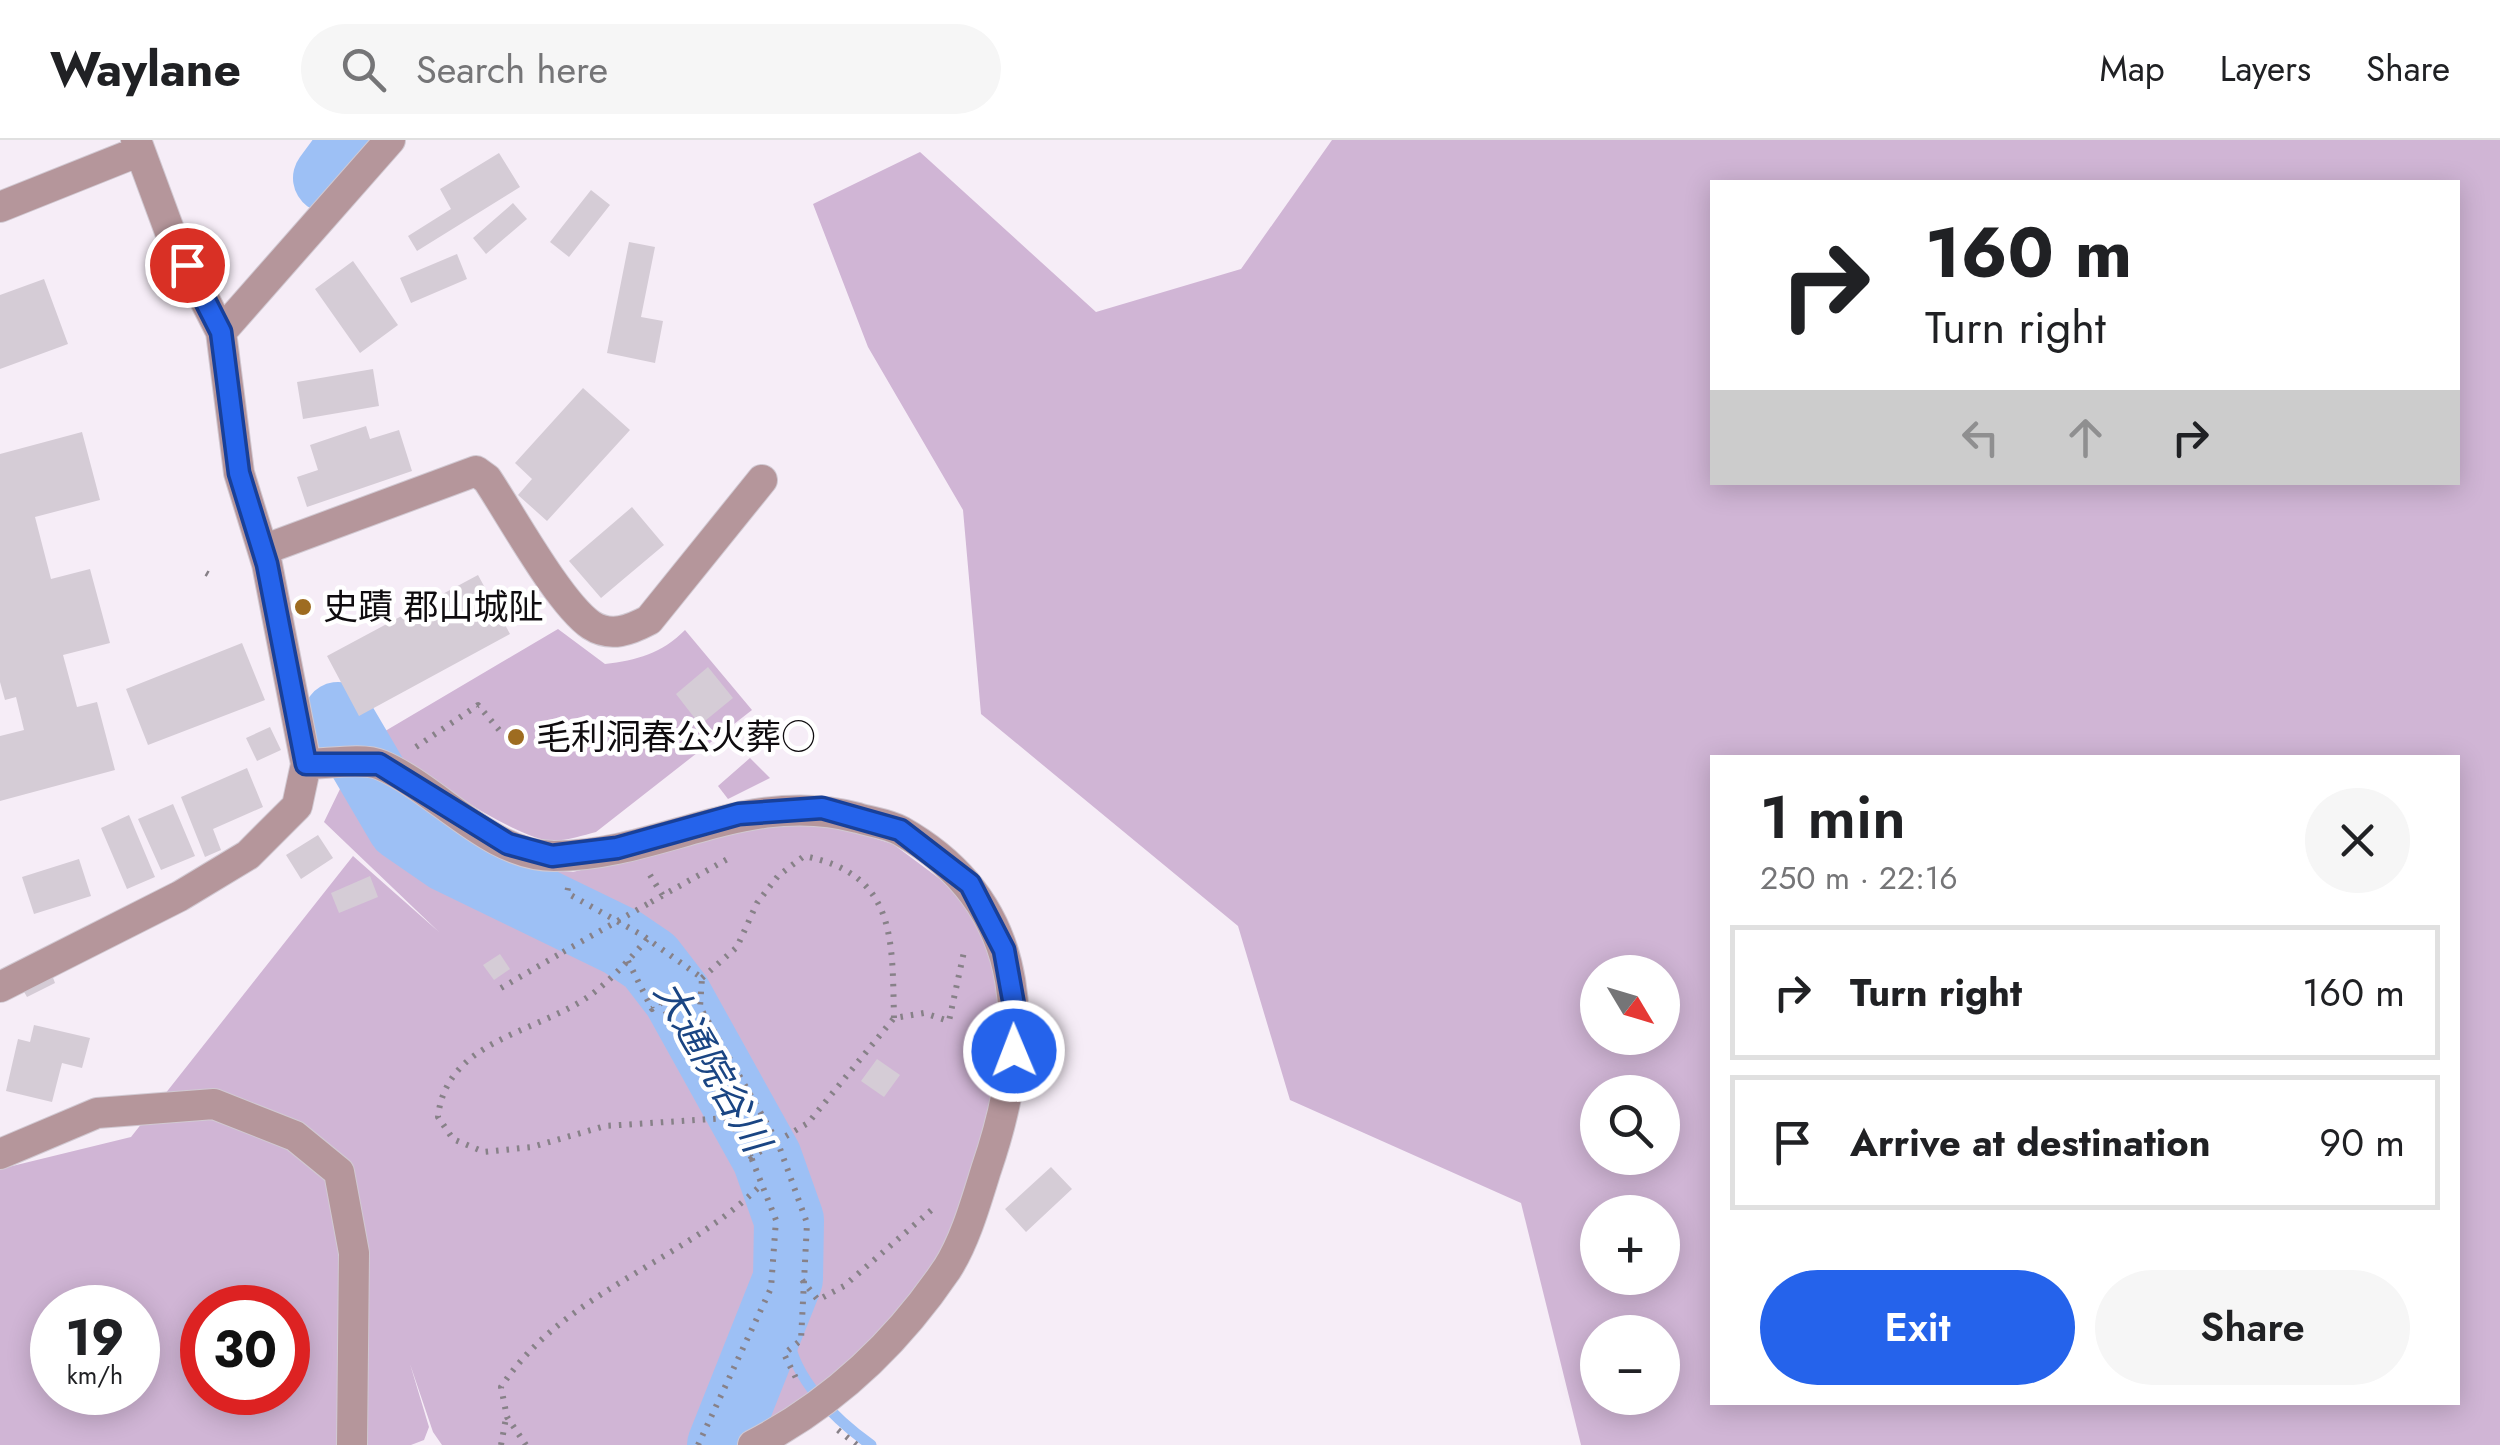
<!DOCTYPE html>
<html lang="en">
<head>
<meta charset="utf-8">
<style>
  body { margin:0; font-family:Jost,"Noto Sans JP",sans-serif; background:#f6f6f6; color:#202124; height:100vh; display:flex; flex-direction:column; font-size:38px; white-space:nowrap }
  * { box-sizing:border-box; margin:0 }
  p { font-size:32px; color:#757577 }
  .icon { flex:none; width:55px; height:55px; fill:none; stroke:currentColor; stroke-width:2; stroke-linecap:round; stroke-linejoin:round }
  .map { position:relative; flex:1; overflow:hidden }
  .side { position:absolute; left:1710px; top:615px; width:750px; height:650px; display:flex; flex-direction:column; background:#fff; border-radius:0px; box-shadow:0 5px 25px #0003 }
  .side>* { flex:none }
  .top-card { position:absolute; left:1710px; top:40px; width:750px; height:305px; border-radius:0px; box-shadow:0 5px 25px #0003; background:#fff; color:#202124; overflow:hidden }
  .needle { width:65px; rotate:128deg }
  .controls { position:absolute; left:1580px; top:815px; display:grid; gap:20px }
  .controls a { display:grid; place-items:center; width:100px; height:100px; border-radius:50%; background:#fff; box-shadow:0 5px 25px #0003; font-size:50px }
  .speed { position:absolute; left:30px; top:1145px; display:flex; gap:20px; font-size:50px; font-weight:700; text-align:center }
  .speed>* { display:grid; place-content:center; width:130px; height:130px; border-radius:50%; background:#fff; box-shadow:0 5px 25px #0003; line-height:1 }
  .speed small { font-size:25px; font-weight:400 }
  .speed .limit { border:15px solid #d22; background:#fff; color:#111 }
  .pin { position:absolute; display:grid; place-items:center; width:85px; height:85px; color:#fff; margin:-42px; border:5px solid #fff; border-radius:50%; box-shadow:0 2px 10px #0007 }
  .me { position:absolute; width:110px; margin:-55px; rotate:359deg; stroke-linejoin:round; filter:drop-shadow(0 0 8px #0008) }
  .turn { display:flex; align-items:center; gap:35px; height:210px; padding:0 50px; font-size:45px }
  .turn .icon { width:130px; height:130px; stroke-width:2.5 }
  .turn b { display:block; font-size:70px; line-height:85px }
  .lanes { display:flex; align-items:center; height:95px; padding:0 50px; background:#0003; justify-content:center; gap:50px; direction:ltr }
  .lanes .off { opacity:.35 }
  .round { display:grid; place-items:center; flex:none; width:105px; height:105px; border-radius:52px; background:#f6f6f6 }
  .summary { display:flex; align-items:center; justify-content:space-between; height:170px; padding:0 50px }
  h1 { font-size:60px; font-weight:600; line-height:75px }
  .primary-button { display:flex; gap:20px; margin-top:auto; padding:20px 50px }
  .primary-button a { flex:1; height:115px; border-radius:60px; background:#2563eb; color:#fff; font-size:40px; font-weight:600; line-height:115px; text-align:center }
  .primary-button a+a { background:#f6f6f6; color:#202124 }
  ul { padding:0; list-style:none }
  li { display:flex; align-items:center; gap:30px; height:135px; margin:0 20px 15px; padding:0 30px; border:5px solid #e0e0e0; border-radius:0px }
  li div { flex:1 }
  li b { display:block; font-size:38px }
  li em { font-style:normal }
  header { display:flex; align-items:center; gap:60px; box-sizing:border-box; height:140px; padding:0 50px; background:#fff; border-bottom:2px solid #e0e0e0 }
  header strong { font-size:48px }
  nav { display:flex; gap:55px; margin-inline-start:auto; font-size:35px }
  .search { width:700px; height:90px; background:#f6f6f6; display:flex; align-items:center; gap:25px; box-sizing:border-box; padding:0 35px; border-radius:55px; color:#757577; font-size:38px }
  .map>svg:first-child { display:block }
  .green { fill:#d0b5d5; fill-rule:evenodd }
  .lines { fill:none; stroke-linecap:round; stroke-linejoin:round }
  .stream { stroke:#9dc0f5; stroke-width:11 }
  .river { stroke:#9dc0f5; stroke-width:70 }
  .building { fill:#d5ccd6 }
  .minor-casing { stroke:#d1c9d2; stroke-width:32 }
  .path { stroke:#878188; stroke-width:6; stroke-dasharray:2.5 8; stroke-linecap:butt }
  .minor { stroke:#b5969b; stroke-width:30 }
  .path-bridge { stroke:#878188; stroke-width:6; stroke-dasharray:2.5 8; stroke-linecap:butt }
  .route-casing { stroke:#184099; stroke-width:25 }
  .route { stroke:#2563eb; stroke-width:18 }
  .poi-dot { fill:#9e6c21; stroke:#fff; stroke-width:4 }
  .labels { text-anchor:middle; stroke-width:9; stroke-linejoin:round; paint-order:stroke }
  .poi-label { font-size:35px; fill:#0f0c0f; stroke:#fff; text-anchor:start }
  .water-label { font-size:38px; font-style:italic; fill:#1a4583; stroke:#fff }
</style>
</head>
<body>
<header>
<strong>Waylane</strong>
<div class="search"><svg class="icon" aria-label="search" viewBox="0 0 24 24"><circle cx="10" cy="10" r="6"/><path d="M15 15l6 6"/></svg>Search here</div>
<nav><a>Map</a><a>Layers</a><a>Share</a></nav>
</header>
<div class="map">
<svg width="2500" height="1305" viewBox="0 0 2500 1305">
  <rect width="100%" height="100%" fill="#f6edf7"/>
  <path class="green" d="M 1332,0 L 2500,0 L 2500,1305 L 1581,1305 L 1521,1063 L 1290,960 L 1238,786 L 981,574 L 963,370 L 868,207 L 813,64 L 920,12 L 1096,172 L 1241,129 ZM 1712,42 L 2458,42 L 2458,342 L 1712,342 ZM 1712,618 L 2458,618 L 2458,1262 L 1712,1262 ZM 1598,832 L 1662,832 L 1662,898 L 1598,898 ZM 1598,952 L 1662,952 L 1662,1018 L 1598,1018 ZM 1598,1072 L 1662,1072 L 1662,1138 L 1598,1138 ZM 1598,1192 L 1662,1192 L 1662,1258 L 1598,1258 Z
    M 558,489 L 605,524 C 637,520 661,514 685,490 L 752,570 L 596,692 C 580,696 558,704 541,699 C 496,687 413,626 370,600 Z
    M 750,618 L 770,638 L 728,659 L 718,646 Z
    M 340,649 L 395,649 L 494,713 L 531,728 L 573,732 L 763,684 L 822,682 L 893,704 L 940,739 L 975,775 L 989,802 L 997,849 L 1003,906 L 996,957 L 970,1043 L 942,1111 L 904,1168 L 854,1223 L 734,1305 L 442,1305 L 433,1292 L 410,1224 L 429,1287 L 424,1300 L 411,1305 L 0,1305 L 0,1029 L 131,997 L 353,716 L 439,792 L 324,682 ZM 52,1168 L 138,1168 L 138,1252 L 52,1252 ZM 202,1168 L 288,1168 L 288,1252 L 202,1252 Z"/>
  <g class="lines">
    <path class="stream" d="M 788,1139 C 788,1157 786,1176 788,1194 C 793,1239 836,1280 871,1305"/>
    <path class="river" d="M 328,38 L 356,0
      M 338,577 L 402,686 L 447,717 L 622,802 L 650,821 L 677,856 L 767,1018 L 789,1080 L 788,1139 L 722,1305"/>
  </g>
  <path class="building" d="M 499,13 L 520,47 L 417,111 L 408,96 L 451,69 L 440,49 Z
    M 591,50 L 610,65 L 569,117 L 550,102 Z
    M 513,63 L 527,79 L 486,114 L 473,98 Z
    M 629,102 L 655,107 L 641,177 L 663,181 L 655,223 L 607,213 Z
    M 457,114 L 467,139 L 411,163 L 400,138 Z
    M 353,121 L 398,185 L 360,213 L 315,149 Z
    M 44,139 L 68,204 L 0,229 L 0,155 Z
    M 373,229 L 379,266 L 303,279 L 297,242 Z
    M 583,248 L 630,290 L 547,381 L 518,355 L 532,339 L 515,323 Z
    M 366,286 L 370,299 L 399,290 L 412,331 L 307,367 L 297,337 L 318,330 L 310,305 Z
    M 82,292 L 100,360 L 35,377 L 51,439 L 90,429 L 110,503 L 63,515 L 77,567 L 97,562 L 115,630 L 0,661 L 0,596 L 24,590 L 16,557 L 5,560 L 0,542 L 0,314 Z
    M 632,367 L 664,405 L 601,458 L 569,421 Z
    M 478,435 L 510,494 L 359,576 L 327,516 Z
    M 242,503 L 265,560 L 148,605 L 126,549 Z
    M 708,527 L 733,558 L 700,585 L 676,554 Z
    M 270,587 L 281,610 L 257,621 L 246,598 Z
    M 247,628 L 263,667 L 213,689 L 221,710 L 205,717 L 181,657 Z
    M 173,664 L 195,716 L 161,730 L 138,679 Z
    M 129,675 L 155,737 L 127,749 L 101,688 Z
    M 318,695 L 333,718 L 301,739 L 286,715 Z
    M 79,719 L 91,756 L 34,774 L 22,737 Z
    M 370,736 L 378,757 L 339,773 L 331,753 Z
    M 500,814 L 510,829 L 494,840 L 483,825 Z
    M 52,835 L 55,843 L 27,857 L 23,850 Z
    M 34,885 L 90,898 L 82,928 L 62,923 L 52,962 L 6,951 L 18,899 L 30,902 Z
    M 877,919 L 900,935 L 884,957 L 861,941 Z
    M 1051,1027 L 1072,1049 L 1026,1092 L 1005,1069 Z"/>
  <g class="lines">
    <defs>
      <path id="minor" d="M 0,67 L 140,11
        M 221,192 L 390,0
        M 263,410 L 476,331 L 487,339 C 511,375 559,463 591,485 C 611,498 630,490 649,480 L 762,340
        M 306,624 C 327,624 363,617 381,625 C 438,649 489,716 554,716 C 660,716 748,648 858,678 C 871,682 889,684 901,691 C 1035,767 1030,902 986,1030 C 976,1062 965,1101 947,1129 C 897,1203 832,1264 753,1305
        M 0,847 L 180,756 L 248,715 L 297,666 L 306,624 L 267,424 L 239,333 L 221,192 L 170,92 L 136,0
        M 0,1014 L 97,973 L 214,964 L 295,996 L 339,1032 L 354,1113 L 352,1305"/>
    </defs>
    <use href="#minor" class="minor-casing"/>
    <path class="path" d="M 206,433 L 215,438
      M 416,607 L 478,565 L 500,591
      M 650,735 L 663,756
      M 568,748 L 567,753 L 642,795 L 702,838 L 700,867 L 778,1003 L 807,1083 L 801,1200 L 784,1214 L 796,1238
      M 651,762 L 731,717
      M 647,799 C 630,819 613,838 592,854 C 539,893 446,899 438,977 L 453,999 L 484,1012 L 532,1007 L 605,986 L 727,978
      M 628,821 L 652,869 L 661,863 L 751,1017 L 808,983 L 894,878 L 924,873 L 949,881 L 965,807
      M 702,838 L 737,807 L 757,763 L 778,736 L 804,716 C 897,734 892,800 894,878
      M 501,848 L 563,812
      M 802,1140 L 818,1160 L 844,1146 L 936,1066
      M 838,1290 L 857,1305
      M 501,1305 L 506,1278
      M 526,1305 L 507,1277 L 501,1247 C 564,1151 685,1122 763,1043
      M 698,1305 L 771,1148 L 776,1080 L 751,1017"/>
    <use href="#minor" class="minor"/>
    <path class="path-bridge" d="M 563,812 L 651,762"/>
  </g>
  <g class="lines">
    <defs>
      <path id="route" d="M 187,125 L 221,192 L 239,333 L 267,424 L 306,624 L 379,624 L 508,704 L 552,716 L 617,708 L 739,674 L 822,668 L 900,690 L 970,744 L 1004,810 L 1017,882 L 1014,911"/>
    </defs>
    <use href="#route" class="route-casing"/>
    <use href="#route" class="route"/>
  </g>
  <g class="poi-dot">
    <circle cx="303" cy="467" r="10"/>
    <circle cx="516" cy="597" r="10"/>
  </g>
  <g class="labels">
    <g class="poi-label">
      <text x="323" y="479">史蹟 郡山城阯</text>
      <text x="536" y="609">毛利洞春公火葬○</text>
    </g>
    <g class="water-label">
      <text transform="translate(712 926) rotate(60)" y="13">大通院谷川</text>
    </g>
  </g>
</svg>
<div class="controls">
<a><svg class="needle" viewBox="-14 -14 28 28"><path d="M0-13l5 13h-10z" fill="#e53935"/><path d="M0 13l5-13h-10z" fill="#757577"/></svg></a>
<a><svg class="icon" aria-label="search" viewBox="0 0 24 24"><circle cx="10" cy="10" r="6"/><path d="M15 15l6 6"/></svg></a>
<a>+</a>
<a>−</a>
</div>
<div class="speed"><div>19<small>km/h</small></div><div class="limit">30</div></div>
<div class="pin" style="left:187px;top:125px;background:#d93025"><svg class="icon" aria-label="arrive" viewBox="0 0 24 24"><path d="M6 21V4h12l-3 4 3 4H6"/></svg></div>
<svg class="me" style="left:1014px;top:911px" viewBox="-20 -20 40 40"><circle r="17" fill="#2563eb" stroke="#fff" stroke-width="3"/><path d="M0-11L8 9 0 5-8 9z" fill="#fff"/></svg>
<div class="top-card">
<div class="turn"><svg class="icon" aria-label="right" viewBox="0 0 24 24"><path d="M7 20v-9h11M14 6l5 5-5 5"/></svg><div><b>160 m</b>Turn right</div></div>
<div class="lanes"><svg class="icon off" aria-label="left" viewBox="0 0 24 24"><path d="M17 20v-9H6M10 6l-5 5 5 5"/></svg><svg class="icon off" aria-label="ahead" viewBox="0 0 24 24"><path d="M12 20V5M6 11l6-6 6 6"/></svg><svg class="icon" aria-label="right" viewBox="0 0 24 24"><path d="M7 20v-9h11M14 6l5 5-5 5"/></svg></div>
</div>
<section class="side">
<div class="summary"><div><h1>1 min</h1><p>250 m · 22:16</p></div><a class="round"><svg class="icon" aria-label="close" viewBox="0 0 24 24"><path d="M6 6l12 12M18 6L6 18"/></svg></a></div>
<ul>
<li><svg class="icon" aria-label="right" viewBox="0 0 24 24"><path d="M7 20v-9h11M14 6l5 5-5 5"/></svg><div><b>Turn right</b></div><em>160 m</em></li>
<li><svg class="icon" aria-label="arrive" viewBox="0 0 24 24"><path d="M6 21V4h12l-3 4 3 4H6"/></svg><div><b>Arrive at destination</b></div><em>90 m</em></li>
</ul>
<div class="primary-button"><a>Exit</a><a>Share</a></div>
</section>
</div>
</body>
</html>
